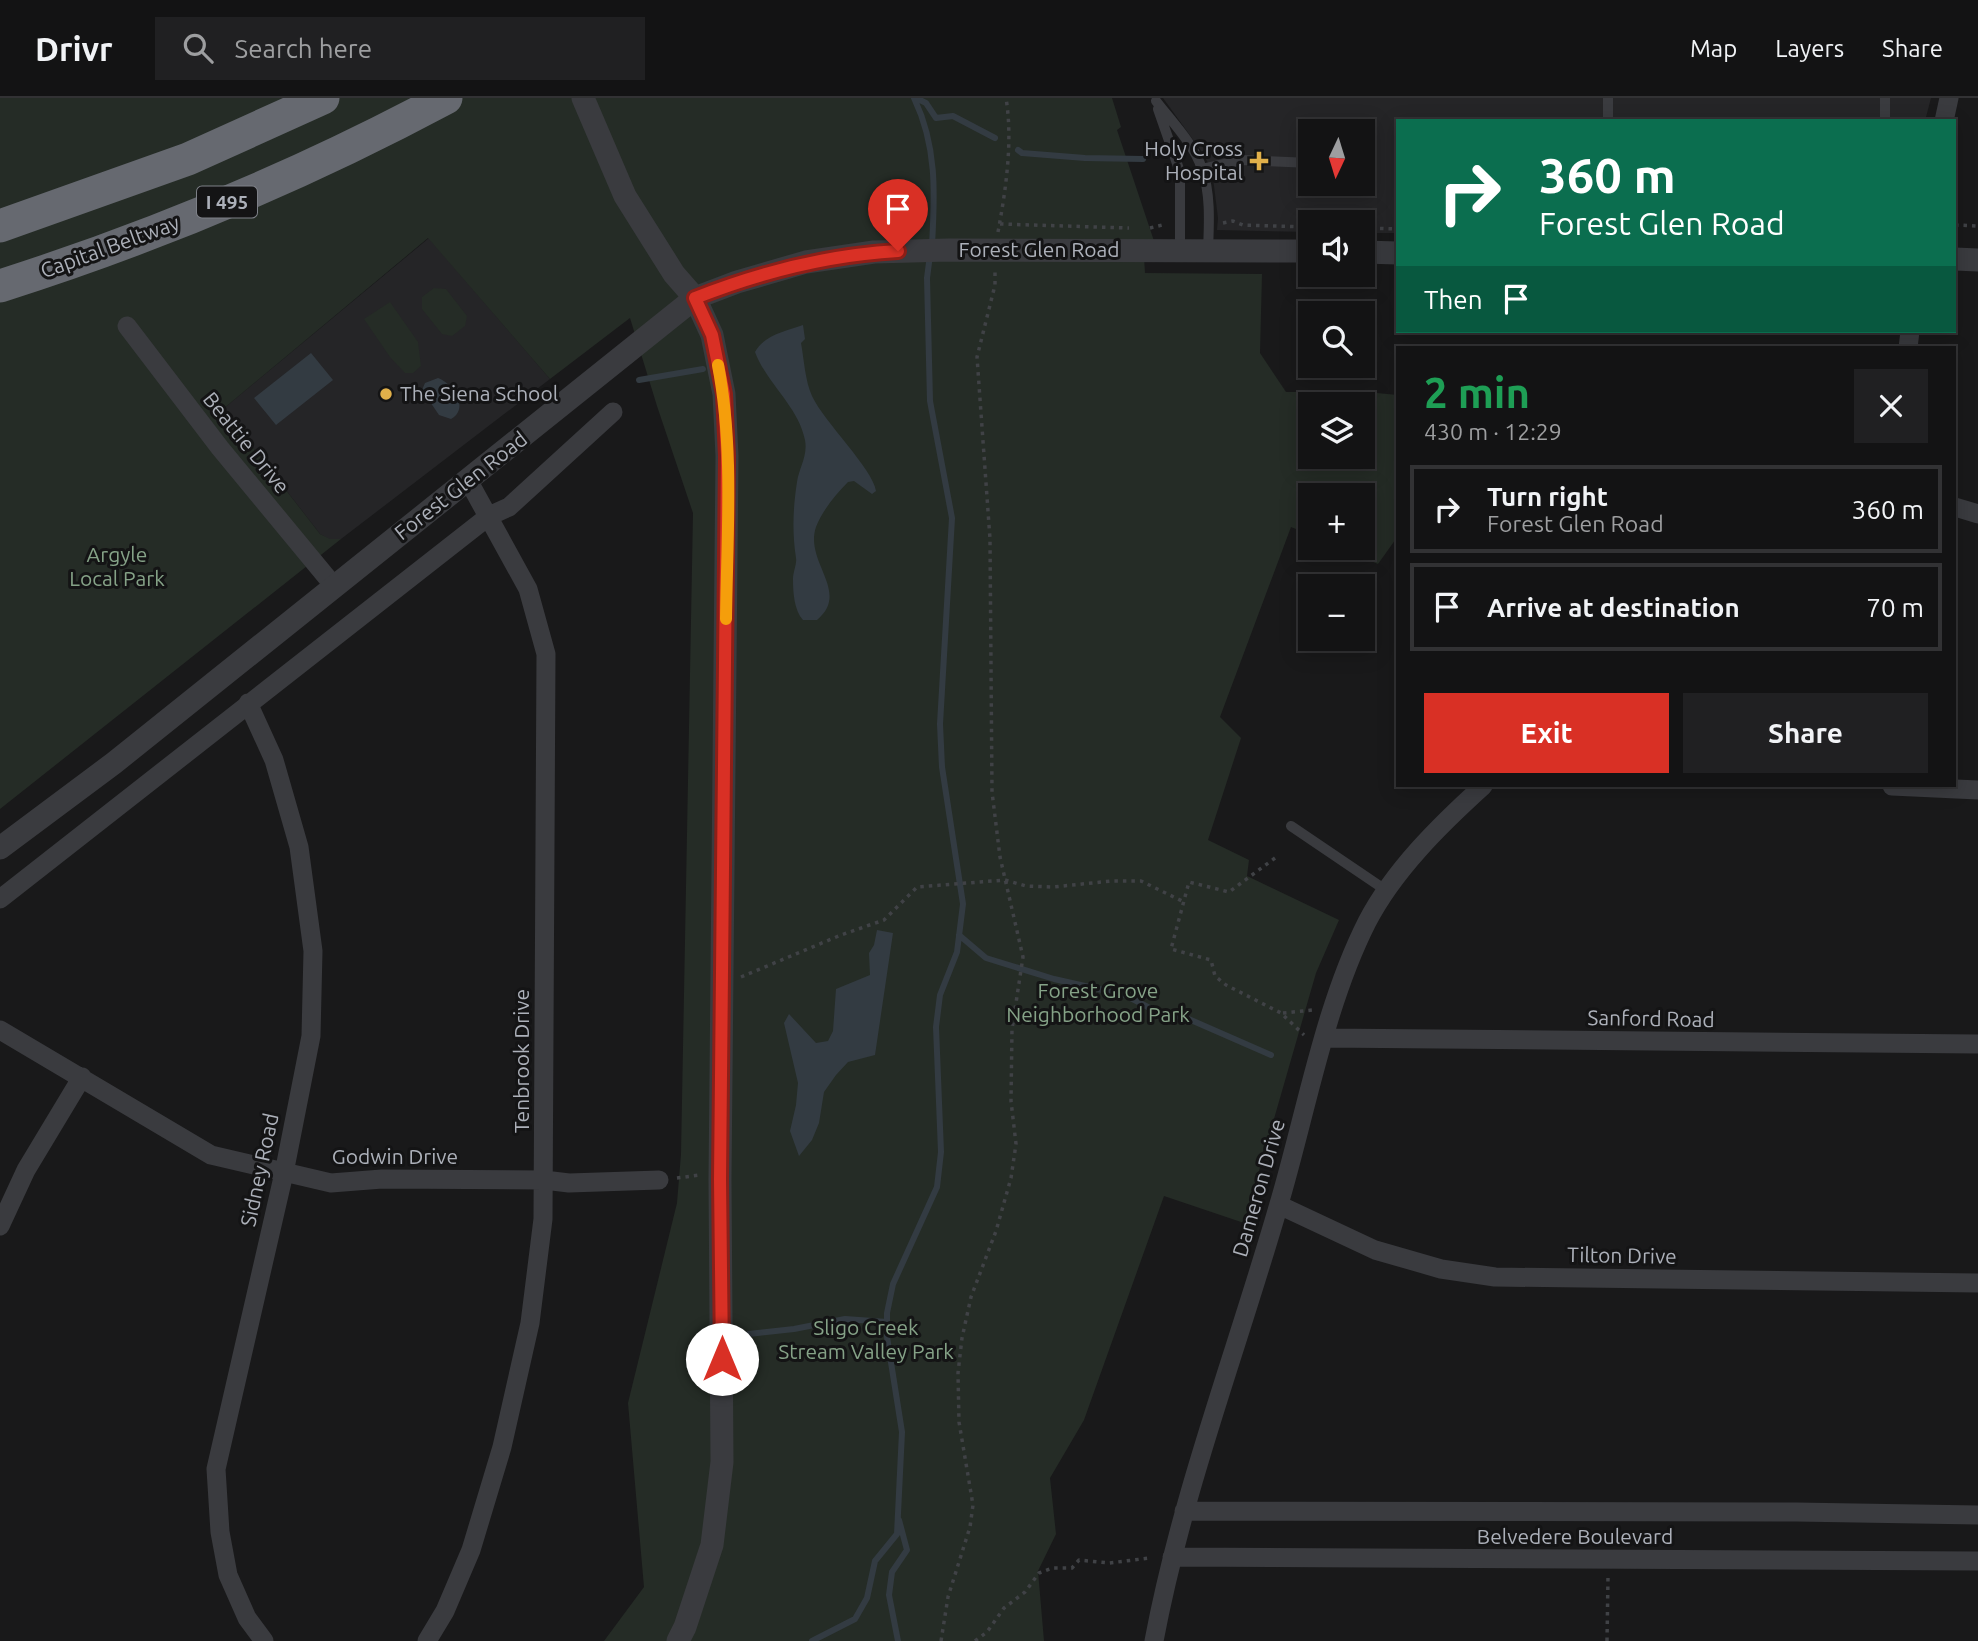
<!DOCTYPE html>
<html lang="en">
<head>
<meta charset="utf-8">
<style>
  body { margin:0; font-family:Ubuntu,sans-serif; background:#202022; color:#f1f3f6; height:100vh; display:flex; flex-direction:column; font-size:26px; white-space:nowrap }
  * { box-sizing:border-box; margin:0 }
  p { font-size:23px; color:#9d9ea0 }
  .icon { flex:none; width:38px; height:38px; fill:none; stroke:currentColor; stroke-width:2; stroke-linecap:round; stroke-linejoin:round }
  .map { position:relative; flex:1; overflow:hidden }
  .side { position:absolute; left:1396px; top:248px; width:560px; height:441px; display:flex; flex-direction:column; background:#131314; border-radius:0px; box-shadow:0 4px 18px #0003,0 0 0 2px #323234 }
  .side>* { flex:none }
  .banner { position:absolute; left:1396px; top:21px; width:560px; height:214px; border-radius:0px; box-shadow:0 4px 18px #0003,0 0 0 2px #323234; background:#0b6e4f; color:#fff; overflow:hidden }
  .needle { width:46px; rotate:184deg }
  .controls { position:absolute; left:1298px; top:21px; display:grid; gap:14px }
  .controls a { display:grid; place-items:center; width:77px; height:77px; border-radius:0px; background:#131314; box-shadow:0 4px 18px #0003,0 0 0 2px #323234; font-size:35px }
  .pin { position:absolute; display:grid; place-items:center; width:60px; height:60px; color:#fff; margin:-72px -30px; border-radius:50% 50% 50% 0; rotate:-45deg; box-shadow:0 0 7px #0007 }
  .pin .icon { rotate:45deg }
  .me { position:absolute; width:77px; margin:-38px; rotate:0deg; stroke-linejoin:round; filter:drop-shadow(0 0 5px #0008) }
  .turn { display:flex; align-items:center; gap:24px; height:147px; padding:0 28px; font-size:32px }
  .turn .icon { width:91px; height:91px; stroke-width:2.5 }
  .turn b { display:block; font-size:49px; line-height:60px }
  .then { display:flex; align-items:center; height:66px; padding:0 28px; background:#0003; gap:14px; font-size:26px }
  .round { display:grid; place-items:center; flex:none; width:74px; height:74px; border-radius:0px; background:#202022 }
  .overview { display:flex; align-items:center; justify-content:space-between; height:119px; padding:0 28px }
  h1 { font-size:42px; font-weight:700; line-height:52px; color:#1e9e55 }
  .primary-button { display:flex; gap:14px; margin-top:auto; padding:14px 28px }
  .primary-button a { flex:1; height:80px; border-radius:0px; background:#d93025; color:#fff; font-size:28px; font-weight:700; line-height:80px; text-align:center }
  .primary-button a+a { background:#202022; color:#f1f3f6 }
  ul { padding:0; list-style:none }
  li { display:flex; align-items:center; gap:21px; height:88px; margin:0 14px 10px; padding:0 14px; border:4px solid #323234; border-radius:0px }
  li div { flex:1 }
  li b { display:block; font-size:26px }
  li em { font-style:normal }
  header { display:flex; align-items:center; gap:42px; box-sizing:border-box; height:98px; padding:0 35px; background:#131314; border-bottom:2px solid #323234 }
  header strong { font-size:33px }
  nav { display:flex; gap:38px; margin-inline-start:auto; font-size:24px }
  .search { width:490px; height:63px; background:#202022; display:flex; align-items:center; gap:18px; box-sizing:border-box; padding:0 24px; border-radius:0px; color:#9d9ea0; font-size:26px }
  .map>svg:first-child { display:block }
  .built { fill:#252527; fill-rule:evenodd }
  .green { fill:#252c26; fill-rule:evenodd }
  .water { fill:#333b42 }
  .lines { fill:none; stroke-linecap:round; stroke-linejoin:round }
  .stream { stroke:#333b42; stroke-width:6 }
  .path { stroke:#404246; stroke-width:3.5; stroke-dasharray:3.5 5; stroke-linecap:butt }
  .service { stroke:#3a3b3f; stroke-width:10 }
  .minor { stroke:#3a3b3f; stroke-width:19 }
  .tertiary { stroke:#3a3b3f; stroke-width:23 }
  .motorway { stroke:#666970; stroke-width:33 }
  .route-casing { stroke:#8d1f18; stroke-width:18 }
  .route { stroke:#d93025; stroke-width:12 }
  .slow { stroke:#f59e0b; stroke-width:12 }
  .poi-dot { fill:#e1b04a; stroke:#141415; stroke-width:2.5 }
  .labels { text-anchor:middle; stroke-width:6; stroke-linejoin:round; paint-order:stroke }
  .shield { fill:#141415; stroke:#7e8188; stroke-width:2 }
  .shield-label { font-size:19px; font-weight:bold; fill:#acb0b9 }
  .poi-label { font-size:21px; fill:#acb0b9; stroke:#141415; text-anchor:end }
  .street-label { font-size:21px; fill:#acb0b9; stroke:#141415 }
  .park-label { font-size:21px; fill:#85a287; stroke:#141415 }
</style>
</head>
<body>
<header>
<strong>Drivr</strong>
<div class="search"><svg class="icon" aria-label="search" viewBox="0 0 24 24"><circle cx="10" cy="10" r="6"/><path d="M15 15l6 6"/></svg>Search here</div>
<nav><a>Map</a><a>Layers</a><a>Share</a></nav>
</header>
<div class="map">
<svg width="1978" height="1543" viewBox="0 0 1978 1543">
  <rect width="100%" height="100%" fill="#19191a"/>
  <path class="built" d="M 1163,0 L 1931,0 L 1925,23 L 1398,23 L 1398,135 L 1363,135 L 1363,124 L 1311,124 L 1311,134 L 1217,132 L 1218,120 L 1212,72 L 1202,54 ZM 1311,33 L 1363,33 L 1363,86 L 1311,86 Z
    M 429,140 L 550,281 L 341,441 L 330,442 L 320,436 L 223,311 Z"/>
  <path class="green" d="M 0,0 L 1112,0 L 1121,29 L 1117,32 L 1154,143 L 1143,143 L 1145,175 L 1262,176 L 1260,255 L 1286,294 L 1366,294 L 1398,297 L 1398,438 L 1378,466 L 1341,450 L 1363,450 L 1363,397 L 1311,397 L 1311,437 L 1291,429 L 1220,619 L 1241,640 L 1208,742 L 1249,762 L 1247,778 L 1339,822 L 1316,875 L 1244,1125 L 1164,1098 L 1084,1322 L 1050,1380 L 1056,1436 L 1038,1473 L 1044,1543 L 604,1543 L 644,1489 L 628,1305 L 677,1105 L 681,1056 L 693,415 L 657,308 L 630,220 L 550,281 L 428,140 L 223,311 L 320,436 L 330,441 L 341,441 L 0,711 ZM 1311,306 L 1363,306 L 1363,359 L 1311,359 Z
    M 434,190 L 446,191 L 467,218 L 465,228 L 452,238 L 442,236 L 422,211 L 422,199 Z
    M 390,204 L 418,244 L 421,268 L 413,275 L 405,275 L 390,259 L 364,221 Z"/>
  <path class="water" d="M 803,227 L 805,241 L 801,245 C 804,261 805,283 812,298 C 824,324 873,371 876,393 L 872,396 L 854,383 L 848,384 C 836,396 822,413 816,429 C 804,464 851,494 817,522 L 803,522 C 794,512 793,494 793,481 C 793,474 797,466 796,460 C 792,434 793,410 797,384 C 799,370 808,358 805,342 C 798,308 767,286 755,254 C 764,237 786,233 803,227 Z
    M 311,255 L 333,282 L 276,327 L 254,300 Z
    M 438,280 C 453,285 470,311 451,321 L 439,317 L 422,292 L 425,285 Z
    M 877,832 L 893,835 L 875,957 L 848,964 L 836,977 L 824,994 L 819,1025 L 812,1042 L 799,1058 L 790,1033 L 796,1007 L 798,985 L 784,925 L 789,916 L 816,945 L 828,943 L 833,933 L 836,891 L 870,877 L 869,855 L 874,847 Z"/>
  <g class="lines">
    <path class="stream" d="M 914,0 C 937,48 935,95 932,147
      M 916,0 L 926,5 L 936,20 L 953,18 L 995,40
      M 1018,52 L 1022,55 L 1085,60 L 1143,61
      M 639,282 L 703,271
      M 959,837 L 986,860 L 1054,881 L 1125,897 L 1161,916 L 1184,919 L 1271,957
      M 749,1236 L 794,1231 L 845,1221 L 887,1224
      M 812,1543 L 855,1521 L 867,1500 L 875,1463 L 897,1436 L 902,1334 L 887,1239 L 887,1215 L 893,1186 L 937,1089 L 941,1054 L 936,929 L 940,897 L 957,854 L 963,806 L 942,669 L 940,626 L 952,420 L 930,303 L 927,180 L 930,157
      M 898,1543 L 889,1497 L 892,1474 L 907,1452 L 899,1422"/>
    <path class="path" d="M 1223,125 L 1233,123 L 1243,127 L 1311,129
      M 1000,126 L 1129,130
      M 1955,127 L 1978,128
      M 1150,130 L 1166,126
      M 1363,130 L 1398,131
      M 998,134 C 1006,91 1013,43 1006,0
      M 1275,760 L 1229,794 L 1189,784 L 1171,851 L 1211,862 L 1215,878 L 1226,887 L 1281,915 L 1304,937
      M 741,879 L 841,837 L 884,822 L 917,789 L 1005,782 L 1026,788 L 1053,789 L 1111,783 L 1141,783 L 1184,804
      M 1283,915 L 1313,912
      M 677,1080 L 700,1077
      M 941,1543 L 948,1499 L 970,1429 L 973,1407 L 959,1324 L 958,1275 L 962,1240 L 971,1199 L 996,1133 L 1011,1080 L 1016,1046 L 1011,1003 L 1012,931 L 1023,859 L 1000,759 L 992,694 L 990,441 L 977,259 L 995,187 L 995,173
      M 975,1543 L 987,1534 L 1004,1510 L 1025,1494 L 1039,1475 L 1052,1470 L 1072,1470 L 1079,1462 L 1109,1465 L 1150,1460
      M 1607,1543 L 1608,1479"/>
    <path class="service" d="M 1156,3 C 1172,24 1194,46 1202,71 C 1211,96 1209,127 1208,152
      M 1158,11 L 1180,74 L 1180,153
      M 1608,23 L 1608,0
      M 1885,23 L 1885,0
      M 1202,71 L 1242,62 L 1311,65
      M 1291,728 L 1387,793"/>
    <path class="minor" d="M 1944,23 L 1949,0
      M 127,228 L 220,350 L 334,488
      M 1908,250 L 1910,233
      M 1955,409 L 1978,416
      M 248,605 L 274,662 L 299,749 L 313,853 L 311,938 L 284,1075 L 216,1371 L 220,1434 L 228,1477 L 247,1520 L 264,1543
      M 1892,688 L 1978,692
      M 0,801 L 489,418 L 509,409 L 613,314
      M 0,932 L 211,1057 L 331,1085 L 382,1081 L 544,1082 L 569,1085 L 659,1082
      M 1324,940 L 1978,946
      M 1279,1107 L 1375,1152 L 1441,1171 L 1495,1179 L 1978,1185
      M 0,1128 L 26,1072 L 82,979
      M 1184,1413 L 1796,1414 L 1978,1417
      M 1172,1459 L 1978,1463
      M 427,1543 L 445,1513 L 471,1452 L 502,1349 L 530,1225 L 543,1121 L 546,556 L 528,491 L 468,382
      M 1154,1543 C 1182,1394 1237,1252 1279,1106 C 1306,1015 1324,909 1367,824 C 1394,772 1440,727 1483,688"/>
    <path class="tertiary" d="M 583,0 L 625,98 L 674,176 L 695,200 L 712,237 L 724,296 L 727,358 L 720,1081 L 722,1364 L 712,1447 L 685,1529 L 678,1543
      M 1363,154 L 1398,155
      M 1955,161 L 1978,162
      M 0,750 L 114,665 L 695,200 L 737,184 L 806,164 L 874,154 L 949,152 L 1311,153"/>
    <path class="motorway" d="M 0,128 L 188,61 L 323,0
      M 0,188 C 154,139 304,76 446,0"/>
  </g>
  <g class="lines">
    <defs>
      <path id="route" d="M 722,1261 L 720,1081 L 727,358 L 724,296 L 712,237 L 695,200 C 761,174 827,157 898,153"/>
    </defs>
    <use href="#route" class="route-casing"/>
    <use href="#route" class="route"/>
    <path class="slow" d="M 718,267 C 734,350 727,437 726,521"/>
  </g>
  <g class="poi-dot">
    <path d="M1255.5 52.5h7v7h7v7h-7v7h-7v-7h-7v-7h7z"/>
    <circle cx="386" cy="296" r="7"/>
  </g>
  <g class="labels">
    <rect class="shield" x="197" y="88.5" width="60" height="31" rx="5"/>
    <g class="shield-label">
      <text x="227" y="111">I 495</text>
    </g>
    <g class="poi-label">
      <text x="1243" y="58">Holy Cross<tspan x="1243" dy="24">Hospital</tspan></text>
      <text x="400" y="303" text-anchor="start">The Siena School</text>
    </g>
    <g class="street-label">
      <text transform="translate(110 149) rotate(-20)" y="7">Capital Beltway</text>
      <text x="1039" y="159">Forest Glen Road</text>
      <text transform="translate(246 345) rotate(51)" y="7">Beattie Drive</text>
      <text transform="translate(461 388) rotate(-38)" y="7">Forest Glen Road</text>
      <text transform="translate(1651 921) rotate(1)" y="7">Sanford Road</text>
      <text transform="translate(522 963) rotate(-90)" y="7">Tenbrook Drive</text>
      <text x="395" y="1066">Godwin Drive</text>
      <text transform="translate(260 1072) rotate(-78)" y="7">Sidney Road</text>
      <text transform="translate(1259 1090) rotate(-74)" y="7">Dameron Drive</text>
      <text transform="translate(1622 1158) rotate(1)" y="7">Tilton Drive</text>
      <text x="1575" y="1446">Belvedere Boulevard</text>
    </g>
    <g class="park-label">
      <text x="117" y="464">Argyle<tspan x="117" dy="24">Local Park</tspan></text>
      <text x="1098" y="900">Forest Grove<tspan x="1098" dy="24">Neighborhood Park</tspan></text>
      <text x="866" y="1237">Sligo Creek<tspan x="866" dy="24">Stream Valley Park</tspan></text>
    </g>
  </g>
</svg>
<div class="controls">
<a><svg class="needle" viewBox="-14 -14 28 28"><path d="M0-13l5 13h-10z" fill="#e53935"/><path d="M0 13l5-13h-10z" fill="#9d9ea0"/></svg></a>
<a><svg class="icon" aria-label="sound" viewBox="0 0 24 24"><path d="M4 9h4l5-4v14l-5-4H4zM17 9q2 3 0 6"/></svg></a>
<a><svg class="icon" aria-label="search" viewBox="0 0 24 24"><circle cx="10" cy="10" r="6"/><path d="M15 15l6 6"/></svg></a>
<a><svg class="icon" aria-label="layers" viewBox="0 0 24 24"><path d="M12 4l9 5-9 5-9-5zM3 14l9 5 9-5"/></svg></a>
<a>+</a>
<a>−</a>
</div>
<div class="pin" style="left:898px;top:153px;background:#d93025"><svg class="icon" aria-label="arrive" viewBox="0 0 24 24"><path d="M6 21V4h12l-3 4 3 4H6"/></svg></div>
<svg class="me" style="left:722px;top:1261px" viewBox="-20 -20 40 40"><circle r="19" fill="#fff"/><path d="M0-13L10 11 0 6-10 11z" fill="#d93025"/></svg>
<div class="banner">
<div class="turn"><svg class="icon" aria-label="right" viewBox="0 0 24 24"><path d="M7 20v-9h11M14 6l5 5-5 5"/></svg><div><b>360 m</b>Forest Glen Road</div></div>
<div class="then">Then<svg class="icon" aria-label="arrive" viewBox="0 0 24 24"><path d="M6 21V4h12l-3 4 3 4H6"/></svg></div>
</div>
<section class="side">
<div class="overview"><div><h1>2 min</h1><p>430 m · 12:29</p></div><a class="round"><svg class="icon" aria-label="close" viewBox="0 0 24 24"><path d="M6 6l12 12M18 6L6 18"/></svg></a></div>
<ul>
<li><svg class="icon" aria-label="right" viewBox="0 0 24 24"><path d="M7 20v-9h11M14 6l5 5-5 5"/></svg><div><b>Turn right</b><p>Forest Glen Road</p></div><em>360 m</em></li>
<li><svg class="icon" aria-label="arrive" viewBox="0 0 24 24"><path d="M6 21V4h12l-3 4 3 4H6"/></svg><div><b>Arrive at destination</b></div><em>70 m</em></li>
</ul>
<div class="primary-button"><a>Exit</a><a>Share</a></div>
</section>
</div>
</body>
</html>
